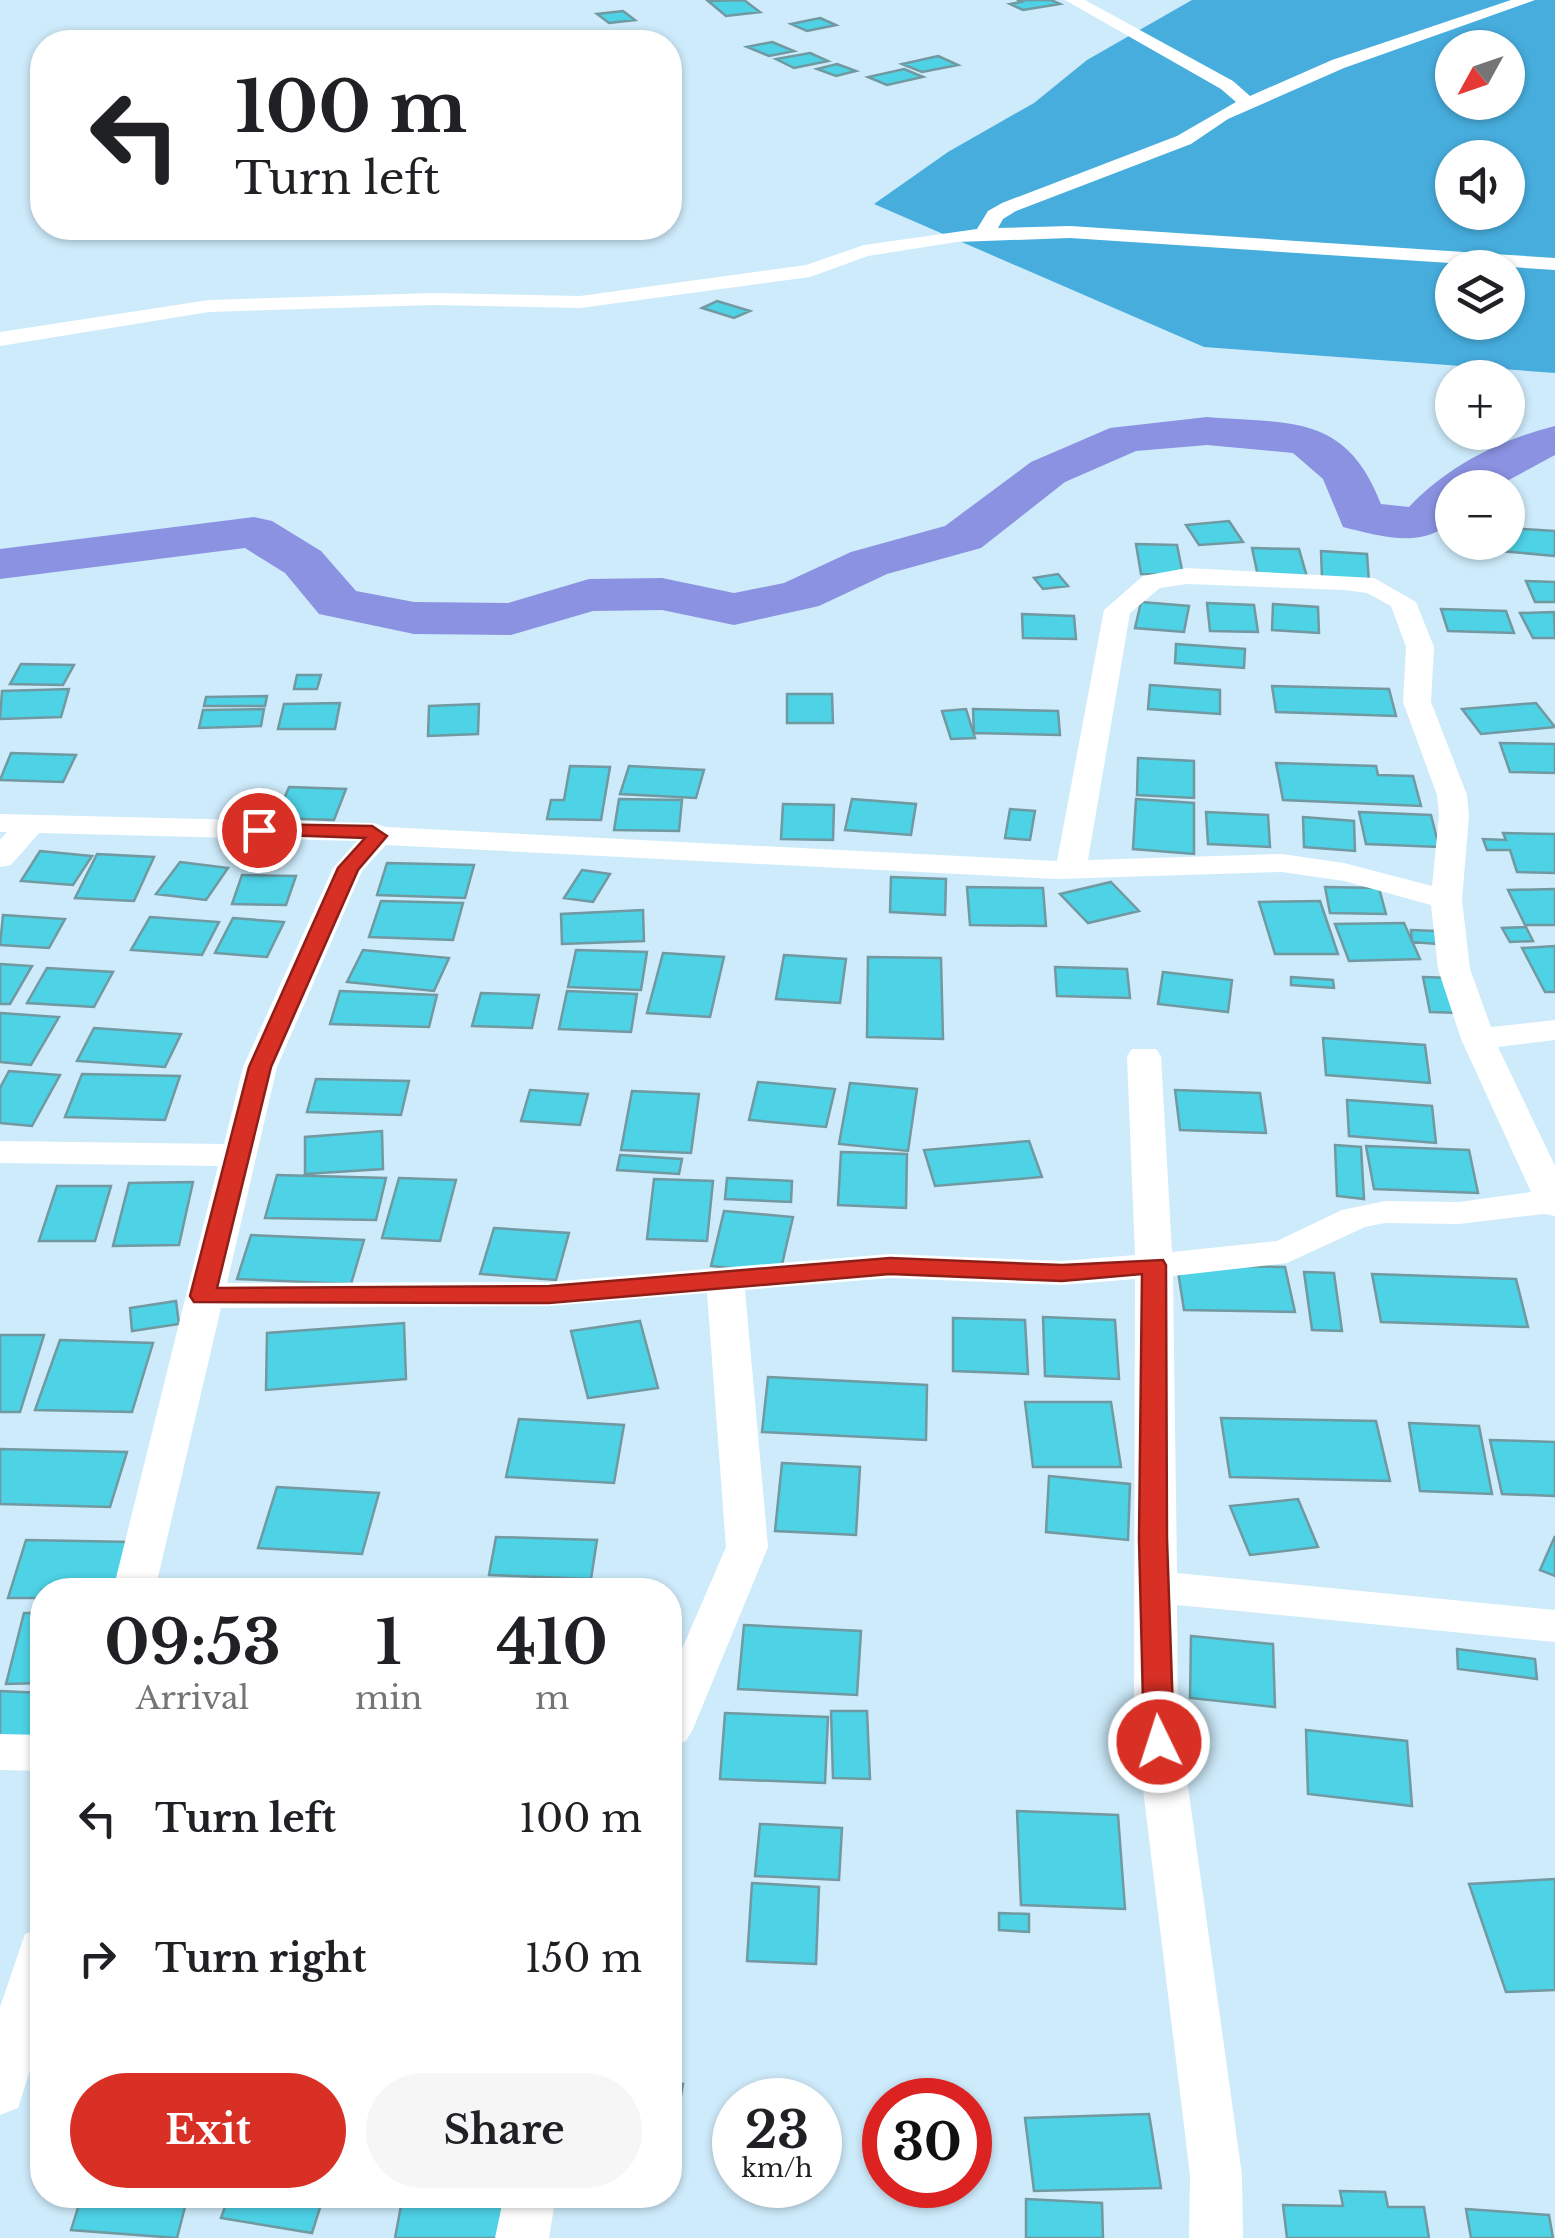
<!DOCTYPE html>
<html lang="en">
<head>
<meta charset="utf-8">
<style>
  body { margin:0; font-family:"Libre Baskerville",serif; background:#f6f6f6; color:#202124; height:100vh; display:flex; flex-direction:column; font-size:38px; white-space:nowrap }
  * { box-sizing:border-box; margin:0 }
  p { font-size:32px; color:#757577 }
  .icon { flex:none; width:55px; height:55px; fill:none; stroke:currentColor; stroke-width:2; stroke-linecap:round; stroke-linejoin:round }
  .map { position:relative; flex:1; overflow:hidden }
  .details { position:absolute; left:30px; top:1578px; width:652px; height:630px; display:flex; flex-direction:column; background:#fff; border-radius:40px; box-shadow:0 2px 8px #0004 }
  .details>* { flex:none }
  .hud { position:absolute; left:30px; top:30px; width:652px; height:210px; border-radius:40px; box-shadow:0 2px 8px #0004; background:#fff; color:#202124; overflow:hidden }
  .needle { width:65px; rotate:230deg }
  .tools { position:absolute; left:1435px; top:30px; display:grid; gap:20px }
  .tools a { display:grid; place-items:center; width:90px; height:90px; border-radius:50%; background:#fff; box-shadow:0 2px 8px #0004; font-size:50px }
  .speed { position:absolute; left:712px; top:2078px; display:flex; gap:20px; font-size:50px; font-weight:700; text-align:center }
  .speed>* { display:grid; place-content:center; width:130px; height:130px; border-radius:50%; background:#fff; box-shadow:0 2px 8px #0004; line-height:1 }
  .speed small { font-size:25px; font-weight:400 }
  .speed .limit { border:15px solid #d22; background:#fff; color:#111 }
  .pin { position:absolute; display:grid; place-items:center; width:85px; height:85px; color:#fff; margin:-42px; border:5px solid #fff; border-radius:50%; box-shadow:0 2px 10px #0007 }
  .me { position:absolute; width:110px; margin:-55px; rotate:356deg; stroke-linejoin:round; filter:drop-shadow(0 0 8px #0008) }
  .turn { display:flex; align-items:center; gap:35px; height:210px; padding:0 40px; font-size:45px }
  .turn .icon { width:130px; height:130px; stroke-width:2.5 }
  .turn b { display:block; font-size:70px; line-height:85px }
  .eta { display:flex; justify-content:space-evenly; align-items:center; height:170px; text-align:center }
  .eta b { font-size:60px; font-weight:800; line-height:70px }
  .cta { display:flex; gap:20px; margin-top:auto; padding:20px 40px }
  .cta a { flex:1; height:115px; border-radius:60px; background:#d93025; color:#fff; font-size:40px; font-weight:800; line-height:115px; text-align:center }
  .cta a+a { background:#f6f6f6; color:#202124 }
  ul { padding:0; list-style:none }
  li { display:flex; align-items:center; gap:30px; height:140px; padding:0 40px }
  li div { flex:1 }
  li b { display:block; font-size:38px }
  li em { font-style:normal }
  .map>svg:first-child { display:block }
  .forest { fill:#47addd; fill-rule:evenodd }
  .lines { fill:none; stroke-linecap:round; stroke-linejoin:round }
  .river { fill:#8a92e1; fill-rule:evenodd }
  .building { fill:#4dd2e6; stroke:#7099a1; stroke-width:2.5 }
  .street { fill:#fff; fill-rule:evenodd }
  .route { fill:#d93025; stroke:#8d1f18; stroke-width:2.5 }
</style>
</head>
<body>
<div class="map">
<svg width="1555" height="2238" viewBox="0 0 1555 2238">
  <rect width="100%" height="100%" fill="#ceebfb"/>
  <path class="forest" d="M 1192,0 L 1555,0 L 1555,373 L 1204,347 L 874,204 L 948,152 L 1034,103 L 1087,60 ZM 1452,48 L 1508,48 L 1508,102 L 1452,102 ZM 1452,158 L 1508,158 L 1508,212 L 1452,212 ZM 1452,268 L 1508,268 L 1508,322 L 1452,322 Z"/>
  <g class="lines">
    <path class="river" d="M 1207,417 C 1290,424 1346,413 1381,504 L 1409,507 C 1448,466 1499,440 1555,426 L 1555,455 L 1494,488 L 1452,488 L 1452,520 C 1425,550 1380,536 1343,527 L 1323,479 L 1293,453 L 1207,445 L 1136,451 L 1065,482 L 981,548 L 887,574 L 819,606 L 734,625 L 662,610 L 593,611 L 511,635 L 414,634 L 319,614 L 285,573 L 245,548 L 0,579 L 0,549 L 254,517 L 272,521 L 321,551 L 356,591 L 414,602 L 508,603 L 589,579 L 662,578 L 734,593 L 784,583 L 851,552 L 945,526 L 1031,462 L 1110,428 Z"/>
  </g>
  <path class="building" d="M 744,0 L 760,12 L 726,16 L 708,1 Z
    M 1017,0 L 1051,0 L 1060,4 L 1023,10 L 1010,4 L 1021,2 Z
    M 623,11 L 635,20 L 609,23 L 597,14 Z
    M 820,18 L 836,25 L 807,31 L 791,24 Z
    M 772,42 L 794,51 L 769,56 L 747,47 Z
    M 810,53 L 828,61 L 794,68 L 776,59 Z
    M 938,56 L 958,65 L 922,72 L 902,64 Z
    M 837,64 L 856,71 L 836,76 L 817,69 Z
    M 904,69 L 923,77 L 887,85 L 868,77 Z
    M 717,301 L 750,311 L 734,318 L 702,308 Z
    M 1229,521 L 1243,542 L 1199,545 L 1186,525 Z
    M 1508,528 L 1555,531 L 1555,556 L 1501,551 L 1500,542 L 1508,542 Z
    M 1136,544 L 1177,545 L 1183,575 L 1141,574 Z
    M 1252,548 L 1299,549 L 1307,577 L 1258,576 Z
    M 1321,551 L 1367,554 L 1369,582 L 1322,578 Z
    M 1058,574 L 1068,586 L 1043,589 L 1034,578 Z
    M 1526,581 L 1555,582 L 1555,602 L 1535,602 Z
    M 1141,602 L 1189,606 L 1184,632 L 1135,628 Z
    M 1207,603 L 1254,605 L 1258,632 L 1210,631 Z
    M 1273,604 L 1318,607 L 1319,633 L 1272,630 Z
    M 1441,609 L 1506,611 L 1514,633 L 1448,631 Z
    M 1554,612 L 1555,638 L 1533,638 L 1520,613 Z
    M 1022,614 L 1074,616 L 1076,639 L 1023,638 Z
    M 1176,644 L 1245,649 L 1244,668 L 1175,663 Z
    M 21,664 L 74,665 L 63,685 L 10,684 Z
    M 297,675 L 321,675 L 317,689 L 294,689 Z
    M 1150,685 L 1220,690 L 1220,714 L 1148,709 Z
    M 1272,686 L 1389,689 L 1396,716 L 1276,712 Z
    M 69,689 L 61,717 L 0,719 L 2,691 Z
    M 787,694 L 832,694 L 833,723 L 787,723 Z
    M 267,696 L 265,706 L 204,706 L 206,697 Z
    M 340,703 L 335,729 L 278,729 L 284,704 Z
    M 1536,703 L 1555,727 L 1481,734 L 1462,709 Z
    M 479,704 L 478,734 L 428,736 L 429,706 Z
    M 264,709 L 261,726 L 199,728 L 203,710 Z
    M 966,709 L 975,738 L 951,739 L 942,711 Z
    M 973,709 L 1058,711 L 1060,735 L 974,733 Z
    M 1500,743 L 1555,744 L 1555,773 L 1510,772 Z
    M 11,753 L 76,755 L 63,782 L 0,780 Z
    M 1138,758 L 1194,761 L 1194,798 L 1137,795 Z
    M 1276,763 L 1376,766 L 1378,775 L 1413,776 L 1421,806 L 1283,800 Z
    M 570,766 L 610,767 L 601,820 L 547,819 L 551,800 L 564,800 Z
    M 629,766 L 704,770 L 696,798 L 620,794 Z
    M 289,787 L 346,789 L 334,820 L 276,818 Z
    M 619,799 L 682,800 L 679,831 L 614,830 Z
    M 852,799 L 916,804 L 911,835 L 845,830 Z
    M 1136,799 L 1194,803 L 1194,854 L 1133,849 Z
    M 783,804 L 834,805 L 833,840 L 781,839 Z
    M 1010,809 L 1035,811 L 1030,840 L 1005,838 Z
    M 1206,812 L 1268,815 L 1270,847 L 1208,844 Z
    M 1359,812 L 1431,815 L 1439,847 L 1366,844 Z
    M 1303,817 L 1354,821 L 1355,851 L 1304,847 Z
    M 1503,833 L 1555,834 L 1555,873 L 1517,872 L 1510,850 L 1487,850 L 1483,839 L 1506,840 Z
    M 40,851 L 92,856 L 73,885 L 21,881 Z
    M 97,854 L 154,857 L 134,901 L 75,898 Z
    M 180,862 L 228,868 L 206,900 L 156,894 Z
    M 387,863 L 474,865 L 465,898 L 377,895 Z
    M 582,870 L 610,874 L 593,902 L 564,898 Z
    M 242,875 L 296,876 L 286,905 L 232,904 Z
    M 891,877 L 946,879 L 945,915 L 890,912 Z
    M 1111,882 L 1139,911 L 1088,923 L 1060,894 Z
    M 967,887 L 1043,888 L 1046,926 L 970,925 Z
    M 1325,887 L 1379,888 L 1386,914 L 1330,913 Z
    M 1555,889 L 1555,925 L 1525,925 L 1508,890 Z
    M 381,901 L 463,903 L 453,940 L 369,937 Z
    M 1320,901 L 1338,954 L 1275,954 L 1259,902 Z
    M 643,910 L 644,941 L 562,944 L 561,914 Z
    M 3,915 L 65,919 L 49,948 L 0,945 Z
    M 150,917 L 219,922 L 202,955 L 131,950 Z
    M 233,918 L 284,922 L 267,957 L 215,953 Z
    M 1404,923 L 1420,959 L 1349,961 L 1335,924 Z
    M 1526,927 L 1533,941 L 1510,942 L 1502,928 Z
    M 1411,930 L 1435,931 L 1437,944 L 1412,942 Z
    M 1555,946 L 1555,992 L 1545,992 L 1522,948 Z
    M 363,950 L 449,958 L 434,991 L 347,982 Z
    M 576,950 L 647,952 L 641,990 L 568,987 Z
    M 663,953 L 724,957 L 710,1017 L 647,1013 Z
    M 784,955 L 846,959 L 840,1003 L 776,999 Z
    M 868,957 L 941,958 L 943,1039 L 867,1037 Z
    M 0,964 L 32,966 L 10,1004 L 0,1004 Z
    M 1055,967 L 1127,969 L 1130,998 L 1057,996 Z
    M 47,968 L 113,972 L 94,1007 L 27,1003 Z
    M 1163,972 L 1232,980 L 1228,1012 L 1158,1004 Z
    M 1291,977 L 1333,980 L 1334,988 L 1291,985 Z
    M 1423,977 L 1455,978 L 1463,1013 L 1430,1012 Z
    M 340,991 L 437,995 L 429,1027 L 330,1024 Z
    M 567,991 L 637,994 L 631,1032 L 559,1029 Z
    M 481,993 L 539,995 L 532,1028 L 472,1026 Z
    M 0,1013 L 59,1017 L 31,1065 L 0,1062 Z
    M 94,1028 L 181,1034 L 165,1067 L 77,1061 Z
    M 1323,1038 L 1425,1045 L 1430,1083 L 1326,1075 Z
    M 9,1071 L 60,1075 L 32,1126 L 0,1123 L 0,1088 Z
    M 82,1074 L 180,1076 L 165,1120 L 65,1117 Z
    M 316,1079 L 409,1081 L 401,1115 L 307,1112 Z
    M 758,1082 L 835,1089 L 826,1127 L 749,1120 Z
    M 850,1083 L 917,1089 L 908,1151 L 839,1144 Z
    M 530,1090 L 588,1094 L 580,1125 L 521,1121 Z
    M 1175,1090 L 1260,1093 L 1266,1133 L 1180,1130 Z
    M 632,1091 L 699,1094 L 691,1153 L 621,1150 Z
    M 1347,1100 L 1432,1106 L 1436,1143 L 1349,1136 Z
    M 382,1131 L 383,1169 L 305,1174 L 305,1137 Z
    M 1029,1141 L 1042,1177 L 935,1186 L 924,1150 Z
    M 1335,1145 L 1361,1147 L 1364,1199 L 1337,1196 Z
    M 1366,1146 L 1469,1150 L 1478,1193 L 1374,1189 Z
    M 841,1152 L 907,1154 L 906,1208 L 838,1205 Z
    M 620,1155 L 682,1159 L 679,1174 L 617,1170 Z
    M 277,1175 L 386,1178 L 376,1220 L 265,1218 Z
    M 399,1178 L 456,1180 L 440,1241 L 382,1238 Z
    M 727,1178 L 792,1181 L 791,1202 L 725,1199 Z
    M 654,1179 L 713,1181 L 707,1241 L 647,1239 Z
    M 193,1182 L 179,1245 L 113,1246 L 129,1183 Z
    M 57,1186 L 111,1186 L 95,1241 L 39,1241 Z
    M 724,1211 L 793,1217 L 780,1273 L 711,1266 Z
    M 494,1228 L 569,1233 L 556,1280 L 480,1274 Z
    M 251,1235 L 364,1240 L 351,1284 L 237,1279 Z
    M 1177,1265 L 1285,1267 L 1295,1312 L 1184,1310 Z
    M 1304,1272 L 1334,1273 L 1342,1331 L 1312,1330 Z
    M 1372,1274 L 1516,1279 L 1528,1327 L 1381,1322 Z
    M 176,1301 L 179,1324 L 132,1331 L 130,1308 Z
    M 1043,1317 L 1115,1320 L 1119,1379 L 1045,1376 Z
    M 953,1318 L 1025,1320 L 1028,1374 L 953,1371 Z
    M 640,1321 L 658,1388 L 588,1398 L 571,1331 Z
    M 404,1323 L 406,1379 L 266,1390 L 267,1333 Z
    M 0,1335 L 44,1335 L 20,1412 L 0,1412 Z
    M 60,1340 L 153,1343 L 132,1412 L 35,1410 Z
    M 768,1377 L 927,1385 L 926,1440 L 762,1432 Z
    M 1025,1402 L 1111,1402 L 1121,1467 L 1033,1467 Z
    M 1221,1418 L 1376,1421 L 1390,1481 L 1230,1477 Z
    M 519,1419 L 624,1425 L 614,1483 L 506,1477 Z
    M 1409,1423 L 1479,1426 L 1492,1494 L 1420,1491 Z
    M 1490,1440 L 1555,1442 L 1555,1496 L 1502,1494 Z
    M 0,1449 L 127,1452 L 110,1507 L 0,1504 Z
    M 782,1463 L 860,1467 L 856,1535 L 775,1531 Z
    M 1049,1476 L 1130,1484 L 1128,1540 L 1046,1532 Z
    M 277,1487 L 379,1493 L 362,1554 L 258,1548 Z
    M 1298,1499 L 1318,1547 L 1250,1555 L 1230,1506 Z
    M 1555,1536 L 1555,1576 L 1540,1570 Z
    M 496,1537 L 597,1540 L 591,1579 L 489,1575 Z
    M 26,1540 L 132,1542 L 118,1590 L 42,1590 L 42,1598 L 8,1598 Z
    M 24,1613 L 42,1613 L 42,1683 L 6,1684 Z
    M 744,1625 L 861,1631 L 857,1695 L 738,1689 Z
    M 1191,1636 L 1273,1644 L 1275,1707 L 1190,1698 Z
    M 1457,1649 L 1535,1659 L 1537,1679 L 1458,1669 Z
    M 0,1691 L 42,1693 L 42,1738 L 0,1736 Z
    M 831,1711 L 867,1711 L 870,1779 L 833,1778 Z
    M 725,1713 L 828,1717 L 825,1783 L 720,1779 Z
    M 1306,1730 L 1407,1741 L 1412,1806 L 1308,1794 Z
    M 1017,1811 L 1118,1815 L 1125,1909 L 1021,1905 Z
    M 760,1824 L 842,1828 L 839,1880 L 755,1876 Z
    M 1555,1879 L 1555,1990 L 1506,1992 L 1469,1884 Z
    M 752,1883 L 819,1887 L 816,1964 L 747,1961 Z
    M 999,1913 L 1029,1914 L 1029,1932 L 999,1930 Z
    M 670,2083 L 683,2084 L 670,2158 Z
    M 1149,2114 L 1161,2188 L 1034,2191 L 1025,2118 Z
    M 1340,2191 L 1385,2192 L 1388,2207 L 1424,2207 L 1429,2238 L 1287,2238 L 1283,2205 L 1343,2206 Z
    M 82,2195 L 188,2195 L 177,2238 L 71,2230 Z
    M 211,2195 L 324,2195 L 312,2233 L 221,2218 L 226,2204 L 209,2201 Z
    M 403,2195 L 513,2195 L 507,2238 L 395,2238 Z
    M 1026,2199 L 1102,2203 L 1103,2238 L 1026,2238 Z
    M 1466,2209 L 1549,2215 L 1553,2238 L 1471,2238 Z"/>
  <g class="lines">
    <path class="street" d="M 1065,0 L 1085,0 L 1233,81 L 1250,96 L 1332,60 L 1511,0 L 1535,0 L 1344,68 L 1228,119 L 1191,144 L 1016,211 L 1003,219 L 998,228 L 1070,226 L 1555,258 L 1555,270 L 1070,238 L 957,242 L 868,256 L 810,277 L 580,308 L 434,305 L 209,312 L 0,346 L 0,332 L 209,300 L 434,293 L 580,296 L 806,265 L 864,245 L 977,229 L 988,211 L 1002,203 L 1177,136 L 1236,102 L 1221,89 Z
      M 1187,568 L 1374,578 L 1416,602 L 1434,647 L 1431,702 L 1467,795 L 1469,816 L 1462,900 L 1470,969 L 1491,1027 L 1555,1020 L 1555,1040 L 1498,1047 L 1555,1166 L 1555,1216 L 1544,1214 L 1459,1224 L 1385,1223 L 1365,1227 L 1287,1263 L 1173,1276 L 1177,1573 L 1555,1610 L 1555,1642 L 1177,1605 L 1178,1715 L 1242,2175 L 1243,2238 L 1189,2238 L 1190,2175 L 1134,1715 L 1135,1279 L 1062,1285 L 890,1278 L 745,1290 L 768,1547 L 693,1729 L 686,1741 L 670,1747 L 670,1677 L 726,1547 L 707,1293 L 549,1306 L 221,1308 L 155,1590 L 113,1590 L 218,1166 L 0,1163 L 0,1141 L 224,1144 L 243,1067 L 333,868 L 357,841 L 39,833 L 11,865 L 0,867 L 0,840 L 7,832 L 0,832 L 0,814 L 373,823 L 386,827 L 1057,861 L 1104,610 L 1143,576 ZM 1187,584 L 1344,590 L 1367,593 L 1391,606 L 1406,647 L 1403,702 L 1437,795 L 1439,816 L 1432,886 L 1344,863 L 1282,854 L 1088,860 L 1130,613 L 1160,588 ZM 386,845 L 1057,879 L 1282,872 L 1344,881 L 1431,905 L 1438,969 L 1461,1039 L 1531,1192 L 1459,1202 L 1385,1201 L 1342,1210 L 1277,1241 L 1172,1252 L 1161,1056 L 1156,1049 L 1132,1049 L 1127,1056 L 1135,1255 L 1062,1261 L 890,1254 L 549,1282 L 227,1283 L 277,1067 L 362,871 Z
      M 0,1734 L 42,1735 L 42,1771 L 0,1770 Z
      M 42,1928 L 42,2033 L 18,2108 L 0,2115 L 0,2007 L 25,1934 Z
      M 504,2195 L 556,2195 L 549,2238 L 495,2238 Z"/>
  </g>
  <path class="route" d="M 259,824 L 372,826 L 387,836 L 358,870 L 271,1067 L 217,1288 L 549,1286 L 890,1258 L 1062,1265 L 1163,1260 L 1166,1265 L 1167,1539 L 1174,1742 L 1169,1751 L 1159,1754 L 1149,1751 L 1144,1742 L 1139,1539 L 1142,1274 L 1062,1281 L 890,1274 L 549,1303 L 194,1302 L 190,1296 L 249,1067 L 338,868 L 365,838 L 252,834 L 252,825 Z"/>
</svg>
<div class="tools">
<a><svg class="needle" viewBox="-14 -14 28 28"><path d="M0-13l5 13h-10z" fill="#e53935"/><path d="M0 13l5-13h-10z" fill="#757577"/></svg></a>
<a><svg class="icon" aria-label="sound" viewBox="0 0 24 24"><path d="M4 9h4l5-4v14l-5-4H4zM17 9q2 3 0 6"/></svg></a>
<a><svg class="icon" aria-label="layers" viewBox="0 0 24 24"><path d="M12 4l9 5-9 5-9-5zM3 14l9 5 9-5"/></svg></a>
<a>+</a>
<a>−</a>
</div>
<div class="speed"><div>23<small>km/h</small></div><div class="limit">30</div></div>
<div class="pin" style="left:259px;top:830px;background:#d93025"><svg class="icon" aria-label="arrive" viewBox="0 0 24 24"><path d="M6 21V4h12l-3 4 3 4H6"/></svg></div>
<svg class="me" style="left:1159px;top:1742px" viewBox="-20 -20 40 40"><circle r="17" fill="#d93025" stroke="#fff" stroke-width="3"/><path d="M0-11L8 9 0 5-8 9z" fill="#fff"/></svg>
<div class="hud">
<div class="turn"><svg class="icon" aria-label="left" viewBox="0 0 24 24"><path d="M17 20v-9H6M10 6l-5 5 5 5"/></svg><div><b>100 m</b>Turn left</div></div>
</div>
<section class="details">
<div class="eta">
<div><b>09:53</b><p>Arrival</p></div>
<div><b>1</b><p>min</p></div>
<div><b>410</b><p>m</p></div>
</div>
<ul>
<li><svg class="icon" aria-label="left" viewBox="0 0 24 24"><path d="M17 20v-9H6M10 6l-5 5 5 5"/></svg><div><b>Turn left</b></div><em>100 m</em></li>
<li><svg class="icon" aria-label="right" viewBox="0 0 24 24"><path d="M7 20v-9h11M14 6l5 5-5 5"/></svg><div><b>Turn right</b></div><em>150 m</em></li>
</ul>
<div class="cta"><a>Exit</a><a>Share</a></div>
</section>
</div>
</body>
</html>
